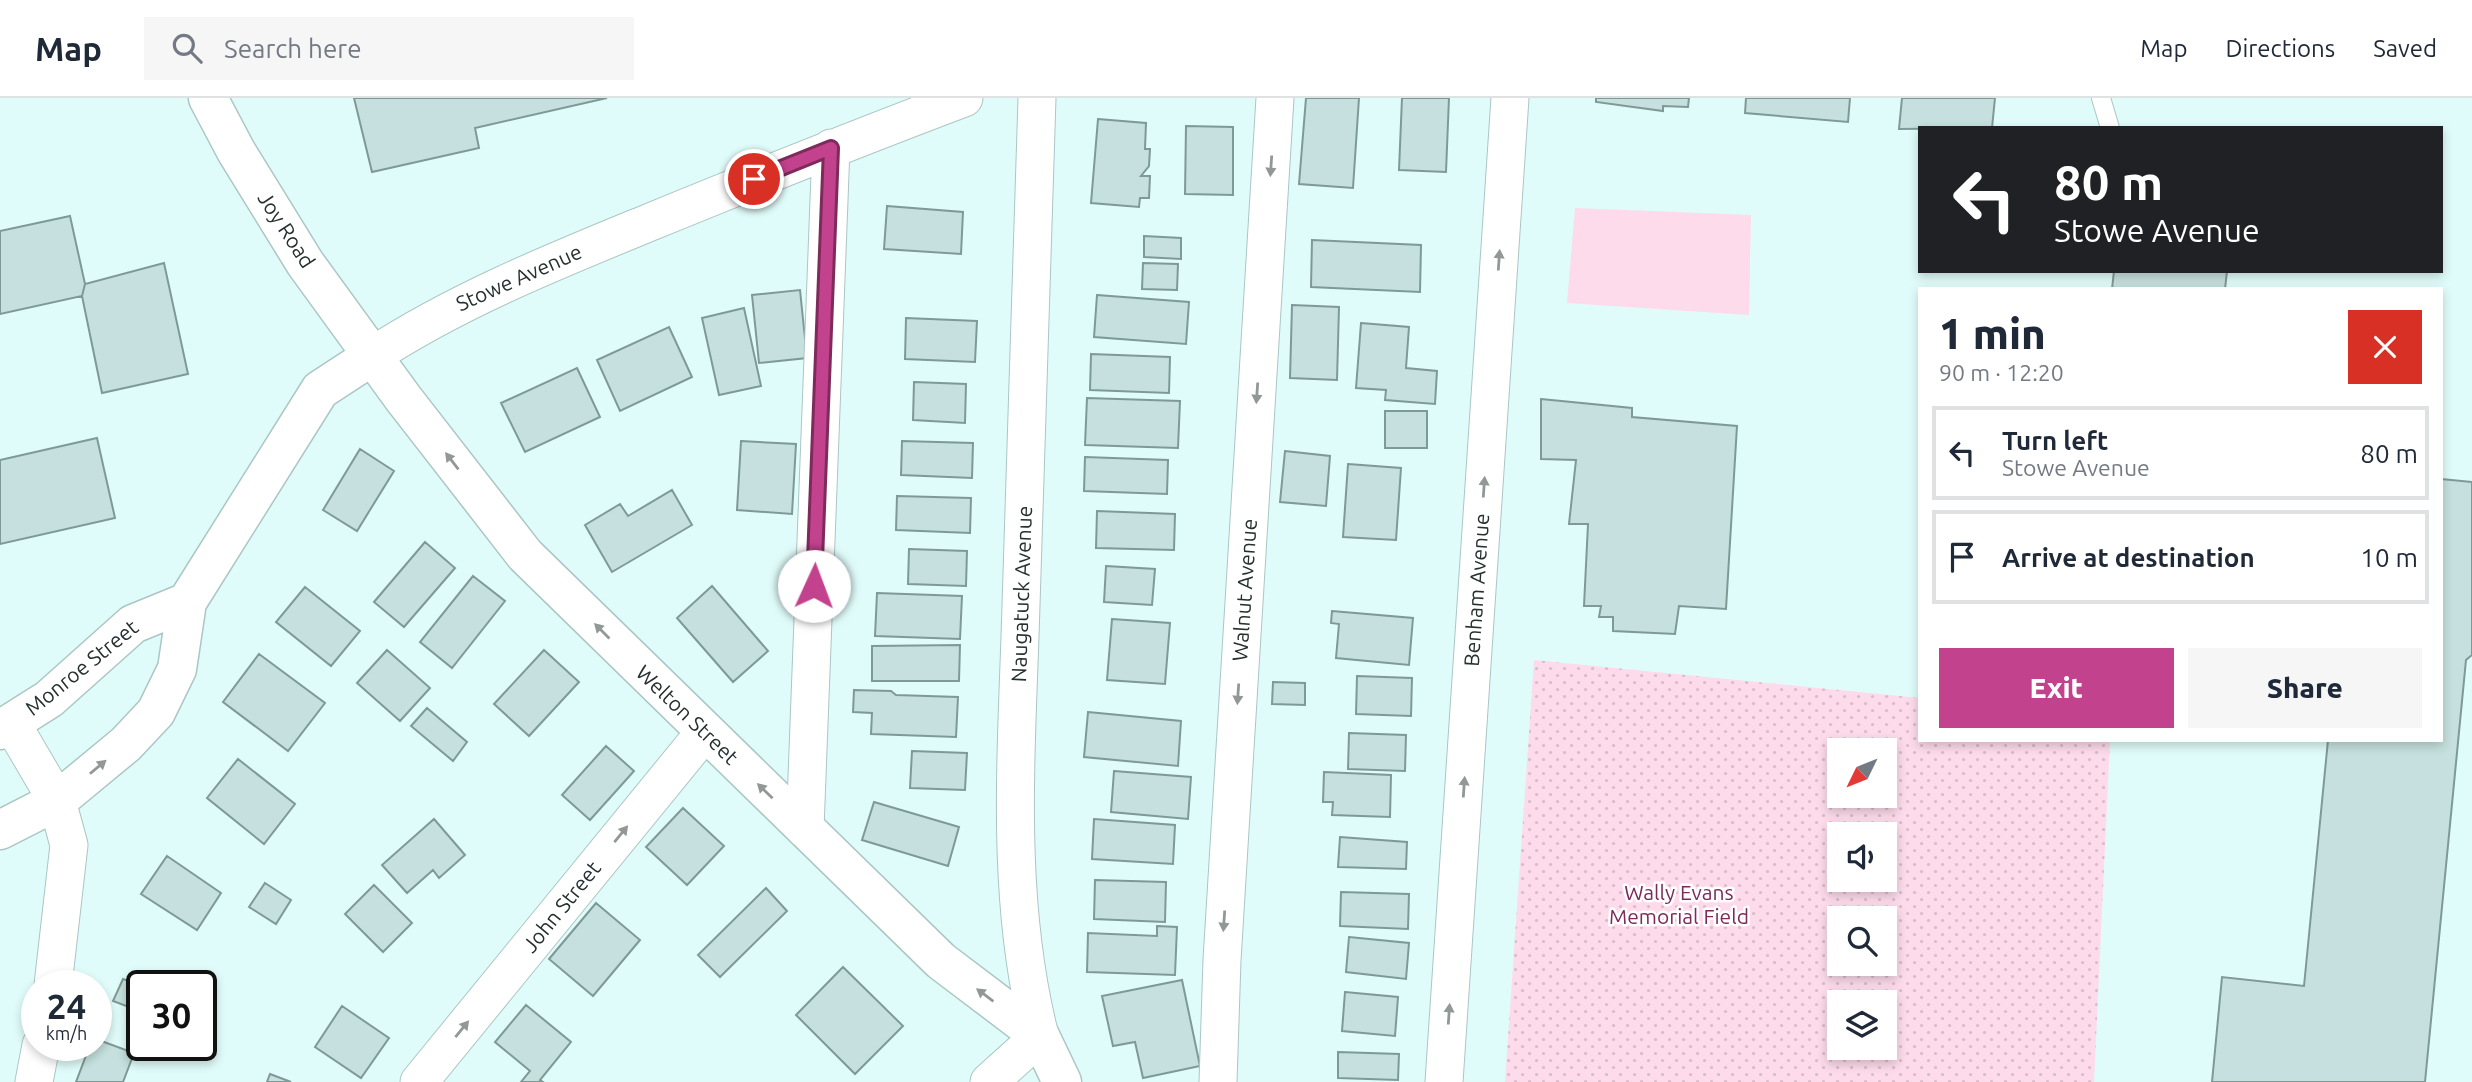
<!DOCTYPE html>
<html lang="en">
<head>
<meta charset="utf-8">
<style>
  body { margin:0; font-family:Ubuntu,sans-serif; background:#f6f6f7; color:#1f2937; height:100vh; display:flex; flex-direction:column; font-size:26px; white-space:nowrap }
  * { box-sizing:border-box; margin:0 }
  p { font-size:23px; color:#747a83 }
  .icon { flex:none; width:38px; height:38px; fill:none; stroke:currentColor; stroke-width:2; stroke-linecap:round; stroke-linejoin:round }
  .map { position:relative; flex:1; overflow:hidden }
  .details { position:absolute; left:1918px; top:189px; width:525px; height:455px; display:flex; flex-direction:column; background:#fff; border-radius:0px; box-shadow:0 4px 10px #0003 }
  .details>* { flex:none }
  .hud { position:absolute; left:1918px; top:28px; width:525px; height:147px; border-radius:0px; box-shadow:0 4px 10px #0003; background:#202124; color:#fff; overflow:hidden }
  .needle { width:46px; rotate:227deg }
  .controls { position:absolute; left:1827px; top:640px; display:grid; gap:14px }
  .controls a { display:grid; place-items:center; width:70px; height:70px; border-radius:0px; background:#fff; box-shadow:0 4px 10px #0003; font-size:35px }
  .speed { position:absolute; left:21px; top:872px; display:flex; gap:14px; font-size:35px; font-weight:700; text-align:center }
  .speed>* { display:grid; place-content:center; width:91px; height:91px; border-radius:50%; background:#fff; box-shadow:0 4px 10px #0003; line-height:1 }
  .speed small { font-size:18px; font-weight:400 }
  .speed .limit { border:4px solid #111; border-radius:10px; background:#fff; color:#111 }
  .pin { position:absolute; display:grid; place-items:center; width:60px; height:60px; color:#fff; margin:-30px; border:4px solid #fff; border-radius:50%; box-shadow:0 2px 7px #0007 }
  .me { position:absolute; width:77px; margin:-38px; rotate:2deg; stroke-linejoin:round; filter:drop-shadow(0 0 5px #0008) }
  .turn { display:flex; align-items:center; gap:24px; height:147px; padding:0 21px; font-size:32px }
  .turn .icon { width:91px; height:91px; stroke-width:2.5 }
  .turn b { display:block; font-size:49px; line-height:60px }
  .round { display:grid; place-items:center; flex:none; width:74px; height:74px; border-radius:0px; background:#f6f6f7 }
  .summary { display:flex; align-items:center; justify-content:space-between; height:119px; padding:0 21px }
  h1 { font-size:42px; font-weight:800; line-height:52px }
  .action { display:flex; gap:14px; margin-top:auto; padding:14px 21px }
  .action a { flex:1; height:80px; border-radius:0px; background:#c2428d; color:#fff; font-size:28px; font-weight:800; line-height:80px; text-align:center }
  .action a+a { background:#f6f6f7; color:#1f2937 }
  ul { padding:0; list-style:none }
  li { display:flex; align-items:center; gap:21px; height:94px; margin:0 14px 10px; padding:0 7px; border:4px solid #e0e1e3; border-radius:0px }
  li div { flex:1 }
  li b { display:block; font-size:26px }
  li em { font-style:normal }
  header { display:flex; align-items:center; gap:42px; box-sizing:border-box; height:98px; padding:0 35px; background:#fff; border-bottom:2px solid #e0e1e3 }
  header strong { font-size:33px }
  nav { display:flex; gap:38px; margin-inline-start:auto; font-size:24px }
  .search { width:490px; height:63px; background:#f6f6f7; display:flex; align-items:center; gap:18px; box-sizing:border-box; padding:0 24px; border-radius:0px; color:#747a83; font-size:26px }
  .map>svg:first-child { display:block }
  .green { fill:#fddbeb }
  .park { fill:url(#park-dots); fill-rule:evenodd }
  .building { fill:#c5e0de; stroke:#7f9997; stroke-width:2 }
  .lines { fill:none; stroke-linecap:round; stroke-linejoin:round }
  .lane-casing { stroke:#abc6c4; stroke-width:20 }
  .street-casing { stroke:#abc6c4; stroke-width:39 }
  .secondary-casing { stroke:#abc6c4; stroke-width:41 }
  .lane { stroke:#fff; stroke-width:18 }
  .street { stroke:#fff; stroke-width:37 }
  .secondary { stroke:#fff; stroke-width:38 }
  .oneway { fill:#929897 }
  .route-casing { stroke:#7e2b5c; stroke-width:18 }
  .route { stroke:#c2428d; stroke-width:12 }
  .labels { text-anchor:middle; stroke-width:5; stroke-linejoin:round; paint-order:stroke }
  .street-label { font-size:21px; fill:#25302f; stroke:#fff }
  .park-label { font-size:21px; fill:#7d2a5a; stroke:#fff }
</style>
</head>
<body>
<header>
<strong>Map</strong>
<div class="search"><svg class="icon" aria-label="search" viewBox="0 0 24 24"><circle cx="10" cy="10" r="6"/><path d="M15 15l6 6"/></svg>Search here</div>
<nav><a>Map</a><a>Directions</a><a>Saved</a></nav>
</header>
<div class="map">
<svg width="2472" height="984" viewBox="0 0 2472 984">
  <defs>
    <pattern id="park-dots" width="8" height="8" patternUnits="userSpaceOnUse" patternTransform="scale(1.75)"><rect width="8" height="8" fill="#fddbeb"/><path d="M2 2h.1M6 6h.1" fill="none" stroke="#d9bcca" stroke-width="1.8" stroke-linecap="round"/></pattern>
  </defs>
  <rect width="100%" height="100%" fill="#e0fcfa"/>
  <path class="green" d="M 1575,110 L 1751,117 L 1749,217 L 1567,205 Z"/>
  <path class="park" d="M 1534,562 L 1920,600 L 1920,642 L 2110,642 L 2094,984 L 1505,984 ZM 1839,653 L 1885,653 L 1885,698 L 1839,698 ZM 1839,737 L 1885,737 L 1885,782 L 1839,782 ZM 1839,821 L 1885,821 L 1885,866 L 1839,866 ZM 1839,905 L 1885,905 L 1885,950 L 1839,950 Z"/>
  <path class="building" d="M 354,0 L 607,0 L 475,30 L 479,50 L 372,74 Z
    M 1306,0 L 1359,0 L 1353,90 L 1299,86 Z
    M 1402,0 L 1449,0 L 1446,74 L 1399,72 Z
    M 1596,0 L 1689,0 L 1688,9 L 1663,8 L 1663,13 L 1596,4 Z
    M 1746,0 L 1850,0 L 1848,24 L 1745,15 Z
    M 1902,0 L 1995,0 L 1992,30 L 1899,31 Z
    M 1098,21 L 1146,25 L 1145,51 L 1150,51 L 1149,68 L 1141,78 L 1150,78 L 1149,100 L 1140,100 L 1139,109 L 1091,105 Z
    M 1186,28 L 1233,29 L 1233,97 L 1185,96 Z
    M 887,108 L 963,114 L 961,156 L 884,151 Z
    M 70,118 L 85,186 L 82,198 L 0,216 L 0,133 Z
    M 1144,138 L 1181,140 L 1181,161 L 1144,159 Z
    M 1312,142 L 1421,147 L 1420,194 L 1311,189 Z
    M 164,165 L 188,276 L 102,295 L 82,198 L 85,186 Z
    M 1143,165 L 1178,166 L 1177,192 L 1142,191 Z
    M 2114,173 L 2227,173 L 2225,191 L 2112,191 Z
    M 800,192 L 807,260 L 759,265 L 752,197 Z
    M 1097,197 L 1189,204 L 1186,246 L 1094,239 Z
    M 1292,207 L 1339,209 L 1337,282 L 1290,280 Z
    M 744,210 L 761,288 L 719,297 L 702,220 Z
    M 906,220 L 977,223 L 975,264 L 905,261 Z
    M 1361,225 L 1409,229 L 1406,270 L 1437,273 L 1435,306 L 1385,302 L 1386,292 L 1356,290 Z
    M 669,229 L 692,279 L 620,313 L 597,262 Z
    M 1091,256 L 1170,259 L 1169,295 L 1090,292 Z
    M 577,270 L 600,319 L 525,354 L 501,305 Z
    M 914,284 L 966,286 L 965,325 L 913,322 Z
    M 1087,300 L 1180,303 L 1178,350 L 1085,347 Z
    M 1541,301 L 1632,310 L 1632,319 L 1737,328 L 1726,511 L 1679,508 L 1675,536 L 1613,533 L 1613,519 L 1599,519 L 1601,508 L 1584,508 L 1588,426 L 1569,426 L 1576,362 L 1541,361 Z
    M 1385,313 L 1427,313 L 1427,350 L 1385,350 Z
    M 97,340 L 115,420 L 0,446 L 0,362 Z
    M 741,343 L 796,346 L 792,416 L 737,412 Z
    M 902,343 L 973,345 L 972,380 L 901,377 Z
    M 360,351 L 394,373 L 357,433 L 323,412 Z
    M 1285,353 L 1330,358 L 1326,408 L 1280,404 Z
    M 1085,359 L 1168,362 L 1167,396 L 1084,393 Z
    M 1348,366 L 1401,370 L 1396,442 L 1343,439 Z
    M 2441,381 L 2472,384 L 2472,557 L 2466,562 L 2425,984 L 2212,984 L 2222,879 L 2304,888 L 2328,642 L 2441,642 Z
    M 672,392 L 692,427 L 612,474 L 585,427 L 620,406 L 628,418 Z
    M 897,398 L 971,400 L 970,435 L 896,432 Z
    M 1097,413 L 1175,416 L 1174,452 L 1096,450 Z
    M 425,444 L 455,470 L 404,529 L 374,504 Z
    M 909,451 L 967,453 L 966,488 L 908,486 Z
    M 1106,468 L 1155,471 L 1152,507 L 1104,504 Z
    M 473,478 L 505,503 L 452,570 L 420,544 Z
    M 712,488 L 768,553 L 733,584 L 677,520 Z
    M 305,489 L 360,533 L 331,568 L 276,524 Z
    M 877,495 L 962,498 L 960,541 L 875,538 Z
    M 1332,513 L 1413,520 L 1409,567 L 1336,560 L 1339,526 L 1331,525 Z
    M 1112,521 L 1170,525 L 1165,586 L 1107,582 Z
    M 960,547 L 959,583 L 872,583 L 872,548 Z
    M 387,552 L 430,590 L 400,623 L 357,585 Z
    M 544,552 L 579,584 L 529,638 L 494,606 Z
    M 259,556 L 325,605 L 288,653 L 223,604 Z
    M 1357,578 L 1412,580 L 1411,618 L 1356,616 Z
    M 1273,584 L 1305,585 L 1305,607 L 1272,606 Z
    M 854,592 L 891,593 L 896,597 L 958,599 L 956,639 L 871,636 L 872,615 L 853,614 Z
    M 427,610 L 467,644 L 453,663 L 411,628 Z
    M 1088,614 L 1181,623 L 1178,668 L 1084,659 Z
    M 1349,635 L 1406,637 L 1405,673 L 1348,671 Z
    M 606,648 L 634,673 L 590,722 L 562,697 Z
    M 912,653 L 967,655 L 965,692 L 910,690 Z
    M 238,661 L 295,706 L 264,746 L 207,700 Z
    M 1114,673 L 1191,679 L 1188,721 L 1111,714 Z
    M 1324,674 L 1391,677 L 1390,719 L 1332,717 L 1333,704 L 1323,704 Z
    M 874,704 L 959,729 L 948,768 L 862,742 Z
    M 683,710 L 724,748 L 687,787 L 646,749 Z
    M 434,721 L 465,757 L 439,780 L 433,772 L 407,795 L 382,767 Z
    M 1094,721 L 1175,727 L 1173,766 L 1092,761 Z
    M 1340,739 L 1407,744 L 1406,771 L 1338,769 Z
    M 167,758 L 221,795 L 197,832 L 141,796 Z
    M 1095,782 L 1166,784 L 1165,824 L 1094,821 Z
    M 265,785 L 291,802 L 276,826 L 249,809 Z
    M 374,787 L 412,825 L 383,854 L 345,816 Z
    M 766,790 L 787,813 L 720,879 L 698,857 Z
    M 1341,794 L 1409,796 L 1408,831 L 1340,828 Z
    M 596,805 L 640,842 L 593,898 L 549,861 Z
    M 1157,828 L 1177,829 L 1175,877 L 1087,874 L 1088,835 L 1157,838 Z
    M 1349,839 L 1409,845 L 1406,881 L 1346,874 Z
    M 843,869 L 903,928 L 855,976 L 796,917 Z
    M 123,881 L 142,888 L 142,914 L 113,903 Z
    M 1182,882 L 1200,968 L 1143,980 L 1135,944 L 1113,948 L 1102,898 Z
    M 1345,894 L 1398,899 L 1395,938 L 1342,933 Z
    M 526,907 L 571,944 L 540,982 L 543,984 L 521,984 L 530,973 L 495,944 Z
    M 342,908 L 389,940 L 361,980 L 315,949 Z
    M 96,941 L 134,955 L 123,984 L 76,984 L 90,947 L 96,947 Z
    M 1338,954 L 1399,956 L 1398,982 L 1338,980 Z
    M 270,976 L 291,984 L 267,984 Z"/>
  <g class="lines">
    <defs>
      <path id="lane" d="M 2101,0 L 2110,30"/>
      <path id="street" d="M 372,258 C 458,202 553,164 648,125 C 753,82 858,40 964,0
        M 12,626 L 57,703 L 69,747 L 53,887
        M 805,731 L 831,50
        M 34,984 L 41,947
        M 419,984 L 704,635
        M 989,984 L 1040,938 C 1004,797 1017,652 1021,507 C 1027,338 1031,169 1037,0
        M 1218,984 L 1222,862 L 1275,0
        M 1444,984 L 1510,0"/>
      <path id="secondary" d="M 208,0 L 236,53 L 305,165 L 403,300 L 525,457 L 941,863 L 1040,938 L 1062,984
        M 0,632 L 49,601 L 133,526 L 187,504
        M 0,732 L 57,703 L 126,646 L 156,614 L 177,571 L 187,504 L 320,292 L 372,258"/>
    </defs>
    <use href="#lane" class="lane-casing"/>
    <use href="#street" class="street-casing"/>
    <use href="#secondary" class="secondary-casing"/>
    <use href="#lane" class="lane"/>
    <use href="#street" class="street"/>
    <use href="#secondary" class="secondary"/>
  </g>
  <defs><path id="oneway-solid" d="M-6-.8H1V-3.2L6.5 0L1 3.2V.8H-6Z" transform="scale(1.75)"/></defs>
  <g class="oneway">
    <use href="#oneway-solid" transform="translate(1271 68) rotate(94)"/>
    <use href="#oneway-solid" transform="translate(1499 162) rotate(-86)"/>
    <use href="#oneway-solid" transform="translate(1257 295) rotate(94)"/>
    <use href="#oneway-solid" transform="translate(452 363) rotate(-128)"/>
    <use href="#oneway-solid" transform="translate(1484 389) rotate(-86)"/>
    <use href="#oneway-solid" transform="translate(602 533) rotate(-135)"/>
    <use href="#oneway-solid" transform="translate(1238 596) rotate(94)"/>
    <use href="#oneway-solid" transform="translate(98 669) rotate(-40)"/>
    <use href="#oneway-solid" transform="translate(1464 689) rotate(-86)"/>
    <use href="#oneway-solid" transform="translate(765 693) rotate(-136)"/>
    <use href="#oneway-solid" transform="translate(621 736) rotate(-51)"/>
    <use href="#oneway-solid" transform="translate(1224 823) rotate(94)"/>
    <use href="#oneway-solid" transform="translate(985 897) rotate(-143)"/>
    <use href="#oneway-solid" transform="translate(1449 916) rotate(-86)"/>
    <use href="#oneway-solid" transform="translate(462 931) rotate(-51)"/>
  </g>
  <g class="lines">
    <defs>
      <path id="route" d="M 754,81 L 831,50 L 814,488"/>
    </defs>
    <use href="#route" class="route-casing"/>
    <use href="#route" class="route"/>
  </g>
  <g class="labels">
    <g class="street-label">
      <text transform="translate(286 132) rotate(57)" y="7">Joy Road</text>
      <text transform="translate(519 180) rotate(-24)" y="7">Stowe Avenue</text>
      <text transform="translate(1245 492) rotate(-86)" y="7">Walnut Avenue</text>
      <text transform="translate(1477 492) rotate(-86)" y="7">Benham Avenue</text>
      <text transform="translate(1022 496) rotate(-88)" y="7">Naugatuck Avenue</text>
      <text transform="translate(82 570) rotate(-39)" y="7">Monroe Street</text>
      <text transform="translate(687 617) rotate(44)" y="7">Welton Street</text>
      <text transform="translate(562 809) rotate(-51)" y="7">John Street</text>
    </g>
    <g class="park-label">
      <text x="1679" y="802">Wally Evans<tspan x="1679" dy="24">Memorial Field</tspan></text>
    </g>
  </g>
</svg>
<div class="controls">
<a><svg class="needle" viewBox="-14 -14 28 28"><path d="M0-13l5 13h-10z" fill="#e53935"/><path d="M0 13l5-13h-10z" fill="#747a83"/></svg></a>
<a><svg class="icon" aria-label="sound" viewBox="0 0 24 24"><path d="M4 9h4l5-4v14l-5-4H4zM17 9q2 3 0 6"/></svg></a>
<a><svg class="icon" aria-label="search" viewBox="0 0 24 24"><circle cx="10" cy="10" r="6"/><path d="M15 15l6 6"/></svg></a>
<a><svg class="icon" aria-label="layers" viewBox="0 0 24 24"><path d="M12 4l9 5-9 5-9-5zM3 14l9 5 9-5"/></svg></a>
</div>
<div class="speed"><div>24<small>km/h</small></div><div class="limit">30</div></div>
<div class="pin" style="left:754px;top:81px;background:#d93025"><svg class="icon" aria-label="arrive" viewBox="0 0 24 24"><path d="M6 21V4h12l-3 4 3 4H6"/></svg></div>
<svg class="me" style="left:814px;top:488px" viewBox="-20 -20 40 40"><circle r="19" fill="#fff"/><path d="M0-13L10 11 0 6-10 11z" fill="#c2428d"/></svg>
<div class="hud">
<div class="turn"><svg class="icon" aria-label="left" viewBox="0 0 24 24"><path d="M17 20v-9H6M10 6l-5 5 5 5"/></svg><div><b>80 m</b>Stowe Avenue</div></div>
</div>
<section class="details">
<div class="summary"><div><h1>1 min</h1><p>90 m · 12:20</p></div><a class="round" style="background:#d93025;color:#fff"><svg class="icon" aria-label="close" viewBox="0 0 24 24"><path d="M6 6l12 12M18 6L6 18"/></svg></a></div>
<ul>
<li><svg class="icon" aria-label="left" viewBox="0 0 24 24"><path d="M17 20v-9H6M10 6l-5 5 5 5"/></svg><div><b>Turn left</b><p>Stowe Avenue</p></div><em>80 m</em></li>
<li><svg class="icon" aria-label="arrive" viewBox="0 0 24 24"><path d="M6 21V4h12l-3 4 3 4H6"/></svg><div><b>Arrive at destination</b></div><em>10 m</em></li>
</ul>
<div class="action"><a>Exit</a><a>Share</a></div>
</section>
</div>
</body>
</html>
